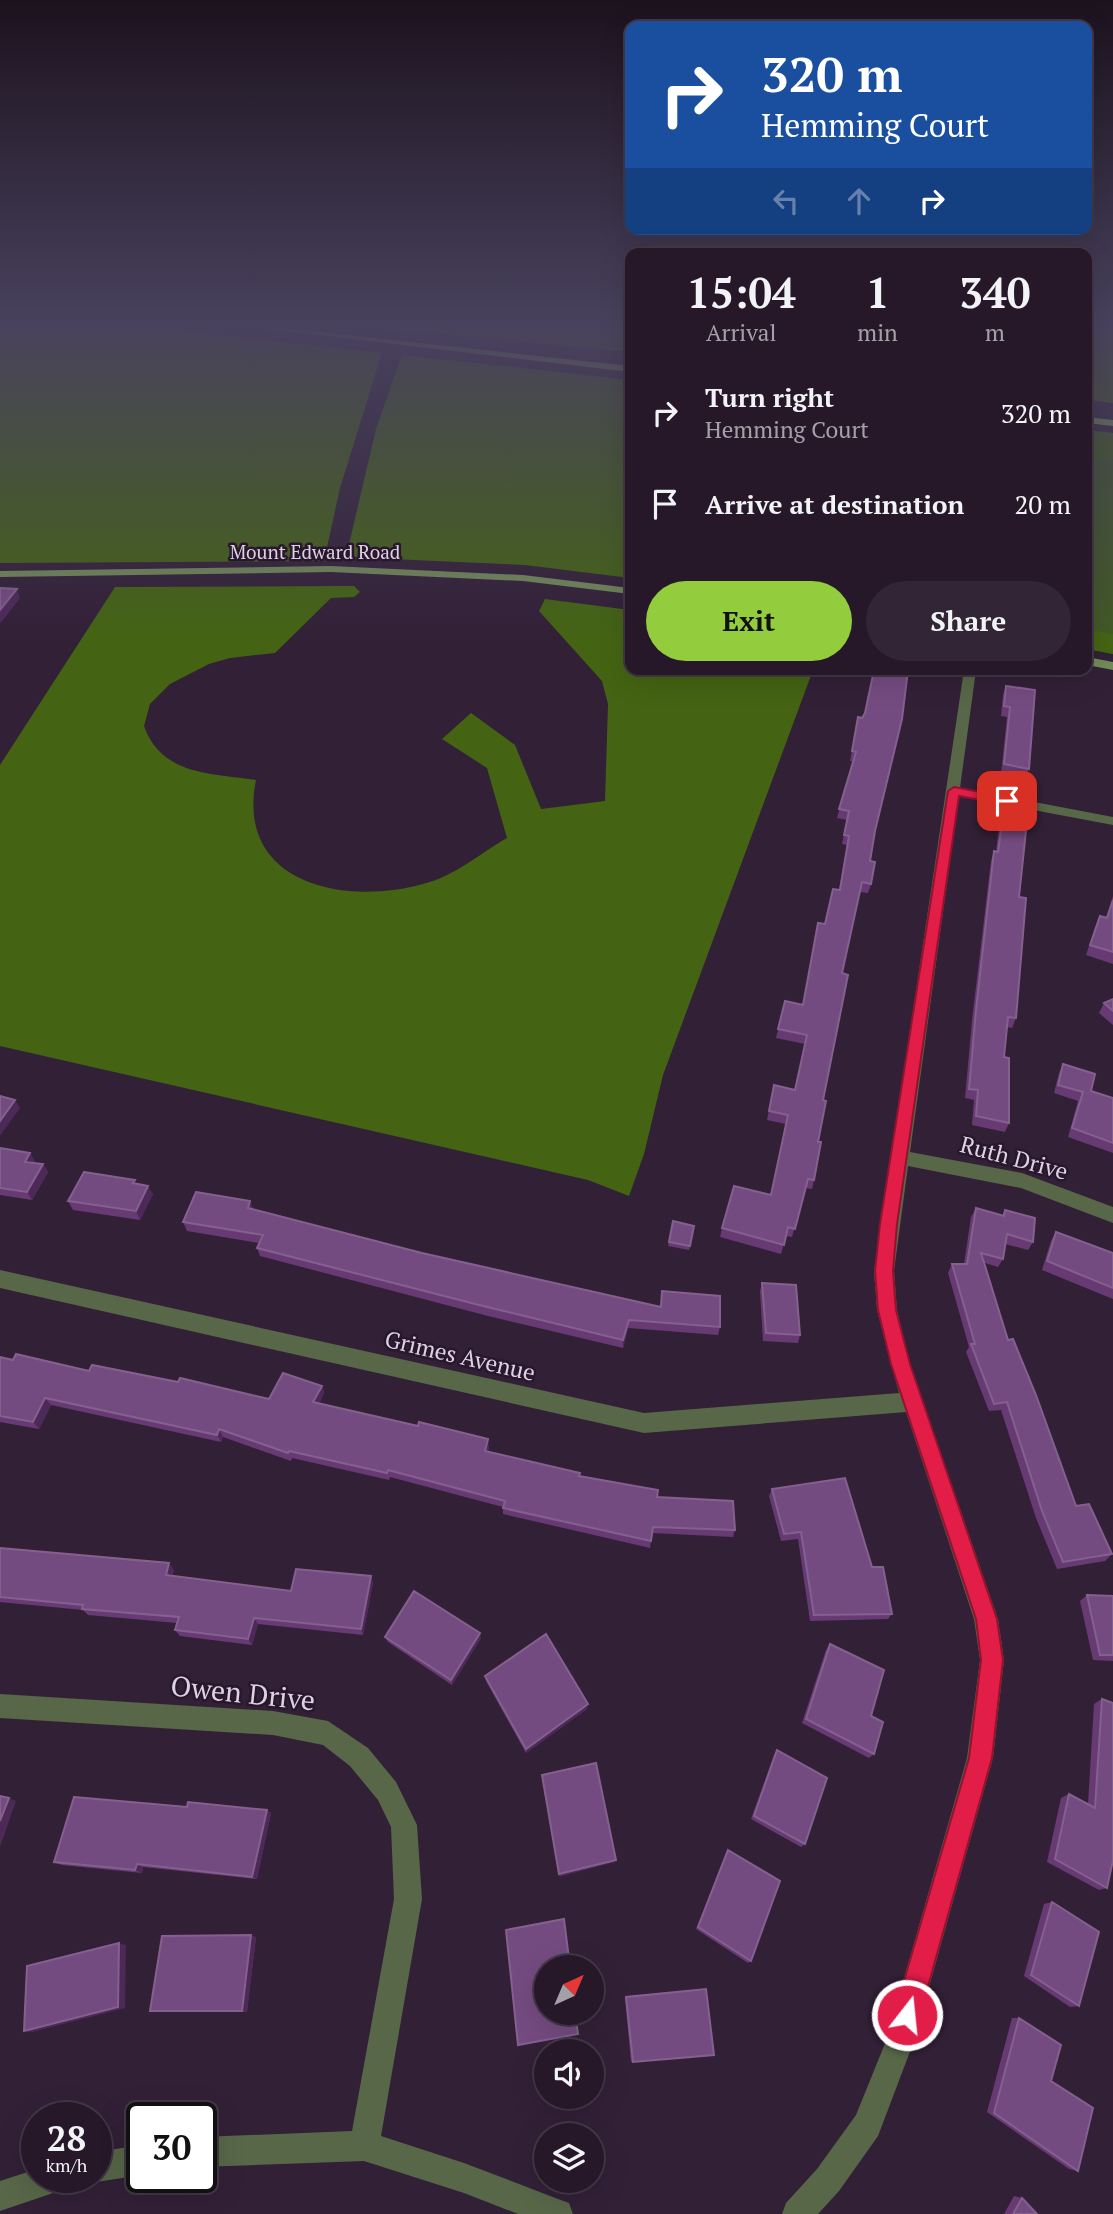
<!DOCTYPE html>
<html lang="en">
<head>
<meta charset="utf-8">
<style>
  body { margin:0; font-family:"PT Serif",serif; background:#322535; color:#f1f3f6; height:100vh; display:flex; flex-direction:column; font-size:26px; white-space:nowrap }
  * { box-sizing:border-box; margin:0 }
  p { font-size:23px; color:#a4a0a8 }
  .icon { flex:none; width:38px; height:38px; fill:none; stroke:currentColor; stroke-width:2; stroke-linecap:round; stroke-linejoin:round }
  .map { position:relative; flex:1; overflow:hidden }
  .details { position:absolute; left:625px; top:248px; width:467px; height:427px; display:flex; flex-direction:column; background:#261829; border-radius:14px; box-shadow:0 7px 28px #0002,0 0 0 2px #423746 }
  .details>* { flex:none }
  .guide { position:absolute; left:625px; top:21px; width:467px; height:214px; border-radius:14px; box-shadow:0 7px 28px #0002,0 0 0 2px #423746; background:#1a4fa0; color:#fff; overflow:hidden }
  .needle { width:46px; rotate:44deg }
  .tools { position:absolute; left:534px; top:1955px; display:grid; gap:14px }
  .tools a { display:grid; place-items:center; width:70px; height:70px; border-radius:50%; background:#261829; box-shadow:0 7px 28px #0002,0 0 0 2px #423746; font-size:35px }
  .speed { position:absolute; left:21px; top:2102px; display:flex; gap:14px; font-size:35px; font-weight:700; text-align:center }
  .speed>* { display:grid; place-content:center; width:91px; height:91px; border-radius:50%; background:#261829; box-shadow:0 7px 28px #0002,0 0 0 2px #423746; line-height:1 }
  .speed small { font-size:18px; font-weight:400 }
  .speed .limit { border:4px solid #111; border-radius:10px; background:#fff; color:#111 }
  .pin { position:absolute; display:grid; place-items:center; width:60px; height:60px; color:#fff; margin:-30px; border-radius:14px; box-shadow:0 4px 10px #0006 }
  .me { position:absolute; width:77px; margin:-38px; rotate:16deg; stroke-linejoin:round; filter:drop-shadow(0 0 5px #0008) }
  .turn { display:flex; align-items:center; gap:24px; height:147px; padding:0 21px; font-size:32px }
  .turn .icon { width:91px; height:91px; stroke-width:2.5 }
  .turn b { display:block; font-size:49px; line-height:60px }
  .lanes { display:flex; align-items:center; height:66px; padding:0 21px; background:#0003; justify-content:center; gap:35px; direction:ltr }
  .lanes .off { opacity:.35 }
  .eta { display:flex; justify-content:space-evenly; align-items:center; height:119px; text-align:center }
  .eta b { font-size:42px; font-weight:700; line-height:49px }
  .cta { display:flex; gap:14px; margin-top:auto; padding:14px 21px }
  .cta a { flex:1; height:80px; border-radius:42px; background:#93cd3e; color:#111; font-size:28px; font-weight:700; line-height:80px; text-align:center }
  .cta a+a { background:#322535; color:#f1f3f6 }
  ul { padding:0; list-style:none }
  li { display:flex; align-items:center; gap:21px; height:91px; padding:0 21px }
  li div { flex:1 }
  li b { display:block; font-size:26px }
  li em { font-style:normal }
  .map>svg:first-child { display:block }
  .green { fill:#425926 }
  .forest { fill:#446413 }
  .lines { fill:none; stroke-linecap:round; stroke-linejoin:round }
  .street { fill:#586748; fill-rule:evenodd }
  .secondary { fill:#728a58; fill-rule:evenodd }
  .primary { fill:#87a564; fill-rule:evenodd }
  .wall { fill:#673a74 }
  .shaded-wall { fill:#4c2957 }
  .building { fill:#744b80; stroke:#84608f; stroke-width:2 }
  .route { fill:#e11d48; stroke:#92132f; stroke-width:2 }
  .labels { text-anchor:middle; stroke-width:5; stroke-linejoin:round; paint-order:stroke }
  .far-street-label { font-size:19px; fill:#ddd2e1; stroke:#28172d }
  .street-label { font-size:23px; fill:#ddd2e1; stroke:#28172d }
  .near-street-label { font-size:28px; fill:#ddd2e1; stroke:#28172d }
</style>
</head>
<body>
<div class="map">
<svg width="1113" height="2214" viewBox="0 0 1113 2214">
  <rect width="100%" height="100%" fill="#322037"/>
  <path class="green" d="M 1087,430 L 1113,433 L 1113,654 L 1087,649 Z"/>
  <path class="forest" d="M 0,328 L 180,328 L 201,333 L 382,353 L 340,488 L 324,561 L 0,563 Z
    M 381,328 L 630,328 L 630,352 Z
    M 1087,328 L 1113,328 L 1113,403 L 1087,400 Z
    M 402,355 L 630,380 L 630,578 L 525,565 L 346,557 L 376,429 Z
    M 1087,430 L 1113,433 L 1113,459 L 1087,460 Z
    M 345,586 L 354,586 L 360,592 L 354,597 L 331,598 L 275,653 L 230,658 L 209,664 L 170,684 L 150,704 L 144,726 C 162,776 211,773 256,780 C 235,884 345,906 423,884 C 455,876 479,854 507,838 L 487,768 L 442,739 L 471,713 L 515,745 L 541,809 L 605,801 L 608,704 L 602,681 L 539,611 L 545,599 L 630,610 L 630,670 L 813,670 L 663,1075 L 644,1154 L 629,1196 L 588,1180 L 0,1046 L 0,765 L 115,587 Z
    M 1087,629 L 1113,634 L 1113,654 L 1087,649 Z"/>
  <g class="lines">
    <path class="street" d="M 964,670 L 976,670 L 960,788 L 1113,817 L 1113,825 L 959,796 L 910,1152 L 1022,1173 L 1113,1207 L 1113,1223 L 1021,1188 L 908,1166 L 894,1271 L 897,1310 L 910,1364 L 998,1619 L 1004,1660 L 993,1758 L 914,2041 L 878,2136 L 839,2191 L 818,2214 L 782,2214 L 786,2203 L 817,2169 L 856,2115 L 886,2041 L 967,1758 L 980,1660 L 974,1619 L 906,1412 L 644,1433 L 0,1288 L 0,1270 L 644,1413 L 899,1393 L 877,1310 L 874,1271 Z
      M 0,1694 L 273,1711 L 328,1721 L 368,1748 L 396,1782 L 417,1825 L 422,1899 L 381,2136 L 464,2163 L 558,2199 L 569,2203 L 573,2214 L 518,2214 L 464,2193 L 364,2161 L 201,2167 L 201,2137 L 352,2131 L 394,1899 L 391,1827 L 378,1800 L 350,1766 L 323,1745 L 273,1735 L 0,1718 Z
      M 142,2145 L 142,2175 L 96,2182 L 85,2178 L 96,2177 L 96,2152 Z
      M 37,2169 L 37,2177 L 72,2177 L 68,2188 L 0,2211 L 0,2181 Z"/>
    <path class="secondary" d="M 331,566 L 523,575 L 630,588 L 630,594 L 523,581 L 331,572 L 0,577 L 0,571 Z
      M 1087,657 L 1113,662 L 1113,670 L 1087,665 Z"/>
    <path class="primary" d="M 260,328 L 283,328 L 630,366 L 630,372 Z
      M 1087,417 L 1113,420 L 1113,426 L 1087,423 Z"/>
  </g>
  <path class="wall" d="M 1006,686 L 1029,769 L 1025,778 L 1001,774 L 1007,717 L 1001,716 L 1003,695 Z
    M 858,717 L 875,831 L 870,861 L 871,884 L 868,893 L 860,892 L 842,973 L 823,1100 L 814,1180 L 812,1189 L 805,1188 L 792,1237 L 786,1236 L 781,1254 L 720,1237 L 722,1228 L 771,1195 L 786,1124 L 767,1120 L 774,1085 L 795,1090 L 805,1044 L 776,1038 L 785,1001 L 802,1005 L 825,924 L 839,890 L 847,845 L 842,844 L 847,820 L 837,818 L 853,761 L 850,761 Z
    M 1003,816 L 1019,897 L 1016,1018 L 1012,1028 L 1007,1027 L 1004,1057 L 1009,1123 L 1005,1132 L 972,1125 L 974,1100 L 965,1098 L 972,1020 L 991,861 L 994,851 L 996,852 L 999,826 Z
    M 1113,896 L 1113,964 L 1086,955 L 1096,925 L 1100,916 L 1106,917 Z
    M 1113,999 L 1113,1025 L 1099,1013 L 1104,1003 Z
    M 1063,1064 L 1091,1091 L 1113,1098 L 1113,1153 L 1068,1137 L 1078,1101 L 1054,1093 L 1059,1073 Z
    M 0,1148 L 30,1153 L 35,1162 L 34,1163 L 43,1164 L 48,1172 L 32,1200 L 0,1195 Z
    M 136,1184 L 153,1194 L 140,1220 L 73,1210 L 68,1201 Z
    M 976,1208 L 1002,1216 L 1005,1210 L 1033,1242 L 1028,1250 L 1005,1244 L 1003,1259 L 998,1267 L 985,1263 L 1008,1340 L 1076,1506 L 1112,1554 L 1105,1561 L 1057,1569 L 1036,1518 L 1001,1410 L 989,1411 L 966,1352 L 969,1347 L 948,1273 L 952,1264 L 964,1264 L 971,1217 Z
    M 253,1210 L 422,1253 L 660,1307 L 662,1291 L 720,1327 L 718,1335 L 628,1328 L 623,1348 L 488,1316 L 260,1256 L 257,1248 L 259,1243 L 187,1231 L 183,1222 Z
    M 673,1221 L 694,1226 L 689,1250 L 668,1246 Z
    M 1056,1232 L 1113,1253 L 1113,1299 L 1042,1270 L 1051,1241 Z
    M 762,1283 L 800,1335 L 798,1343 L 763,1341 L 760,1291 Z
    M 0,1357 L 269,1399 L 322,1386 L 324,1393 L 319,1404 L 489,1447 L 488,1452 L 657,1497 L 735,1530 L 733,1537 L 652,1533 L 650,1548 L 503,1514 L 503,1507 L 390,1477 L 389,1480 L 292,1458 L 291,1461 L 223,1437 L 221,1442 L 51,1405 L 39,1429 L 0,1422 Z
    M 772,1489 L 872,1567 L 892,1614 L 888,1619 L 810,1621 L 798,1539 L 781,1541 L 769,1496 Z
    M 0,1548 L 174,1570 L 172,1576 L 291,1591 L 371,1576 L 373,1583 L 363,1635 L 258,1624 L 252,1645 L 180,1636 L 175,1630 L 177,1623 L 88,1615 L 83,1610 L 0,1602 Z
    M 1087,1595 L 1113,1596 L 1113,1661 L 1093,1660 L 1080,1601 Z
    M 385,1637 L 481,1638 L 452,1685 L 388,1642 Z
    M 830,1644 L 871,1716 L 874,1754 L 869,1758 L 802,1723 L 826,1650 Z
    M 485,1676 L 587,1709 L 526,1753 L 486,1681 Z
    M 1102,1699 L 1107,1888 L 1099,1890 L 1047,1862 L 1061,1798 L 1069,1794 L 1088,1804 L 1094,1704 Z
    M 777,1750 L 805,1844 L 801,1847 L 751,1819 L 774,1755 Z
    M 187,1807 L 271,1813 L 257,1879 L 143,1867 L 142,1873 L 62,1865 L 54,1862 Z
    M 728,1850 L 751,1961 L 748,1963 L 696,1929 L 726,1853 Z
    M 1052,1902 L 1079,2006 L 1070,2007 L 1024,1976 L 1044,1904 Z
    M 256,1937 L 247,2012 L 150,2011 Z
    M 626,1997 L 714,2055 L 631,2062 L 625,1998 Z
    M 1012,2018 L 1019,2018 L 1051,2081 L 1078,2171 L 1069,2169 L 987,2112 Z
    M 1014,2196 L 1022,2198 L 1037,2214 L 1004,2214 Z"/>
  <path class="shaded-wall" d="M 17,589 L 20,598 L 0,624 L 0,610 Z
    M 15,1100 L 20,1108 L 0,1136 L 0,1121 Z
    M 30,1153 L 35,1162 L 30,1170 L 25,1162 Z
    M 43,1164 L 48,1172 L 32,1200 L 27,1192 Z
    M 148,1186 L 153,1194 L 140,1220 L 136,1211 Z
    M 250,1201 L 254,1210 L 248,1208 Z
    M 629,1320 L 628,1328 L 623,1348 L 623,1340 Z
    M 322,1386 L 324,1393 L 316,1410 L 313,1402 Z
    M 45,1398 L 51,1405 L 39,1429 L 33,1422 Z
    M 219,1429 L 223,1437 L 221,1442 L 217,1435 Z
    M 488,1439 L 489,1447 L 486,1458 L 485,1451 Z
    M 169,1563 L 174,1570 L 171,1581 L 166,1575 Z
    M 371,1576 L 373,1583 L 363,1635 L 361,1629 Z
    M 254,1618 L 258,1624 L 252,1645 L 248,1639 Z
    M 480,1633 L 481,1638 L 452,1685 L 451,1680 Z
    M 588,1704 L 587,1709 L 526,1753 L 526,1749 Z
    M 9,1798 L 16,1801 L 0,1847 L 0,1821 Z
    M 267,1810 L 271,1813 L 257,1879 L 252,1877 Z
    M 616,1860 L 615,1862 L 559,1877 L 559,1874 Z
    M 137,1864 L 143,1867 L 142,1873 L 135,1870 Z
    M 251,1935 L 256,1937 L 247,2012 L 242,2011 Z
    M 119,1943 L 126,1945 L 125,2008 L 32,2032 L 24,2031 Z"/>
  <path class="building" d="M 0,588 L 17,589 L 0,610 Z
    M 874,670 L 908,670 L 902,719 L 875,831 L 870,861 L 875,862 L 871,884 L 862,882 L 842,973 L 848,975 L 823,1100 L 826,1101 L 818,1142 L 821,1142 L 814,1180 L 808,1179 L 795,1229 L 788,1227 L 784,1245 L 722,1228 L 734,1186 L 771,1195 L 788,1115 L 769,1111 L 774,1085 L 795,1090 L 807,1035 L 778,1029 L 785,1001 L 803,1005 L 818,923 L 825,924 L 833,889 L 840,890 L 849,836 L 844,835 L 849,811 L 839,809 L 856,752 L 852,751 L 858,717 L 862,718 L 865,713 Z
    M 1006,686 L 1035,690 L 1029,769 L 1004,764 L 1010,707 L 1004,706 Z
    M 1003,816 L 1027,821 L 1019,897 L 1026,898 L 1016,1018 L 1008,1017 L 1004,1057 L 1009,1058 L 1009,1123 L 976,1116 L 978,1090 L 969,1089 L 976,1010 L 994,851 L 998,852 Z
    M 1113,900 L 1113,952 L 1090,945 L 1100,916 L 1107,918 Z
    M 1113,999 L 1113,1011 L 1104,1003 Z
    M 1063,1064 L 1095,1074 L 1091,1091 L 1113,1098 L 1113,1143 L 1072,1128 L 1083,1092 L 1058,1085 Z
    M 0,1096 L 15,1100 L 0,1121 Z
    M 0,1148 L 30,1153 L 25,1162 L 43,1164 L 27,1192 L 0,1188 Z
    M 84,1172 L 135,1180 L 133,1183 L 148,1186 L 136,1211 L 68,1201 Z
    M 196,1192 L 250,1201 L 248,1208 L 422,1253 L 661,1307 L 662,1291 L 720,1296 L 720,1327 L 629,1320 L 623,1340 L 487,1307 L 257,1248 L 263,1235 L 183,1222 Z
    M 976,1208 L 1004,1216 L 1005,1210 L 1035,1218 L 1033,1242 L 1007,1234 L 1003,1259 L 981,1253 L 1008,1340 L 1013,1339 L 1036,1395 L 1076,1506 L 1089,1504 L 1112,1554 L 1063,1562 L 1042,1511 L 1007,1402 L 994,1404 L 971,1344 L 975,1344 L 952,1264 L 967,1264 Z
    M 673,1221 L 694,1226 L 690,1246 L 669,1242 Z
    M 1056,1232 L 1113,1253 L 1113,1288 L 1047,1261 Z
    M 762,1283 L 796,1285 L 800,1335 L 766,1333 Z
    M 16,1354 L 89,1371 L 92,1365 L 178,1382 L 180,1378 L 269,1399 L 283,1373 L 322,1386 L 313,1402 L 418,1426 L 419,1422 L 488,1439 L 485,1451 L 580,1473 L 579,1476 L 658,1490 L 657,1497 L 733,1501 L 735,1530 L 653,1527 L 651,1541 L 503,1508 L 505,1501 L 388,1470 L 387,1473 L 289,1451 L 288,1453 L 219,1429 L 217,1435 L 45,1398 L 33,1422 L 0,1416 L 0,1357 L 13,1360 Z
    M 845,1478 L 872,1567 L 883,1567 L 892,1614 L 814,1615 L 801,1532 L 784,1534 L 772,1489 Z
    M 0,1548 L 169,1563 L 166,1575 L 291,1591 L 296,1569 L 371,1576 L 361,1629 L 254,1618 L 248,1639 L 175,1630 L 179,1617 L 82,1609 L 83,1605 L 0,1597 Z
    M 414,1591 L 480,1633 L 451,1680 L 385,1637 Z
    M 1087,1595 L 1113,1596 L 1113,1655 L 1100,1655 Z
    M 546,1634 L 588,1704 L 526,1749 L 485,1676 Z
    M 830,1644 L 884,1670 L 871,1716 L 883,1722 L 874,1754 L 806,1719 Z
    M 1102,1699 L 1113,1703 L 1113,1860 L 1107,1888 L 1055,1859 L 1069,1794 L 1095,1808 Z
    M 777,1750 L 827,1778 L 805,1844 L 754,1816 Z
    M 596,1763 L 616,1860 L 559,1874 L 542,1775 Z
    M 0,1796 L 9,1798 L 0,1821 Z
    M 74,1797 L 187,1807 L 188,1802 L 267,1810 L 252,1877 L 137,1864 L 135,1870 L 54,1862 Z
    M 728,1850 L 780,1881 L 751,1961 L 698,1927 Z
    M 1052,1902 L 1099,1932 L 1079,2006 L 1031,1975 Z
    M 564,1919 L 570,1967 L 546,1967 L 546,2012 L 575,2012 L 578,2034 L 518,2045 L 506,1930 Z
    M 251,1935 L 242,2011 L 150,2011 L 162,1936 Z
    M 119,1943 L 118,2007 L 24,2031 L 27,1966 Z
    M 706,1989 L 714,2055 L 633,2062 L 626,1997 Z
    M 1019,2018 L 1061,2045 L 1051,2081 L 1093,2108 L 1078,2171 L 994,2113 Z
    M 1022,2198 L 1037,2214 L 1013,2214 Z"/>
  <linearGradient id="sky" x2="0" y2="1"><stop stop-color="#1c121e"/><stop offset="0.51" stop-color="#49425e"/><stop offset="1" stop-color="#49425e" stop-opacity="0"/></linearGradient>
  <rect width="1113" height="638" fill="url(#sky)"/>
  <path class="route" d="M 954,787 L 1007,797 L 1013,801 L 1007,805 L 959,796 L 897,1224 L 893,1271 L 896,1310 L 910,1364 L 997,1619 L 1003,1660 L 992,1758 L 920,2015 L 916,2024 L 907,2028 L 898,2024 L 894,2015 L 969,1758 L 981,1660 L 976,1619 L 891,1364 L 878,1310 L 875,1271 L 880,1224 L 948,791 Z"/>
  <g class="labels">
    <g class="far-street-label">
      <text x="315" y="559">Mount Edward Road</text>
    </g>
    <g class="street-label">
      <text transform="translate(1014 1158) rotate(15)" y="8">Ruth Drive</text>
      <text transform="translate(460 1356) rotate(13)" y="8">Grimes Avenue</text>
    </g>
    <g class="near-street-label">
      <text transform="translate(243 1693) rotate(6)" y="10">Owen Drive</text>
    </g>
  </g>
</svg>
<div class="tools">
<a><svg class="needle" viewBox="-14 -14 28 28"><path d="M0-13l5 13h-10z" fill="#e53935"/><path d="M0 13l5-13h-10z" fill="#a4a0a8"/></svg></a>
<a><svg class="icon" aria-label="sound" viewBox="0 0 24 24"><path d="M4 9h4l5-4v14l-5-4H4zM17 9q2 3 0 6"/></svg></a>
<a><svg class="icon" aria-label="layers" viewBox="0 0 24 24"><path d="M12 4l9 5-9 5-9-5zM3 14l9 5 9-5"/></svg></a>
</div>
<div class="speed"><div>28<small>km/h</small></div><div class="limit">30</div></div>
<div class="pin" style="left:1007px;top:801px;background:#d93025"><svg class="icon" aria-label="arrive" viewBox="0 0 24 24"><path d="M6 21V4h12l-3 4 3 4H6"/></svg></div>
<svg class="me" style="left:907px;top:2015px" viewBox="-20 -20 40 40"><circle r="17" fill="#e11d48" stroke="#fff" stroke-width="3"/><path d="M0-11L8 9 0 5-8 9z" fill="#fff"/></svg>
<div class="guide">
<div class="turn"><svg class="icon" aria-label="right" viewBox="0 0 24 24"><path d="M7 20v-9h11M14 6l5 5-5 5"/></svg><div><b>320 m</b>Hemming Court</div></div>
<div class="lanes"><svg class="icon off" aria-label="left" viewBox="0 0 24 24"><path d="M17 20v-9H6M10 6l-5 5 5 5"/></svg><svg class="icon off" aria-label="ahead" viewBox="0 0 24 24"><path d="M12 20V5M6 11l6-6 6 6"/></svg><svg class="icon" aria-label="right" viewBox="0 0 24 24"><path d="M7 20v-9h11M14 6l5 5-5 5"/></svg></div>
</div>
<section class="details">
<div class="eta">
<div><b>15:04</b><p>Arrival</p></div>
<div><b>1</b><p>min</p></div>
<div><b>340</b><p>m</p></div>
</div>
<ul>
<li><svg class="icon" aria-label="right" viewBox="0 0 24 24"><path d="M7 20v-9h11M14 6l5 5-5 5"/></svg><div><b>Turn right</b><p>Hemming Court</p></div><em>320 m</em></li>
<li><svg class="icon" aria-label="arrive" viewBox="0 0 24 24"><path d="M6 21V4h12l-3 4 3 4H6"/></svg><div><b>Arrive at destination</b></div><em>20 m</em></li>
</ul>
<div class="cta"><a>Exit</a><a>Share</a></div>
</section>
</div>
</body>
</html>
